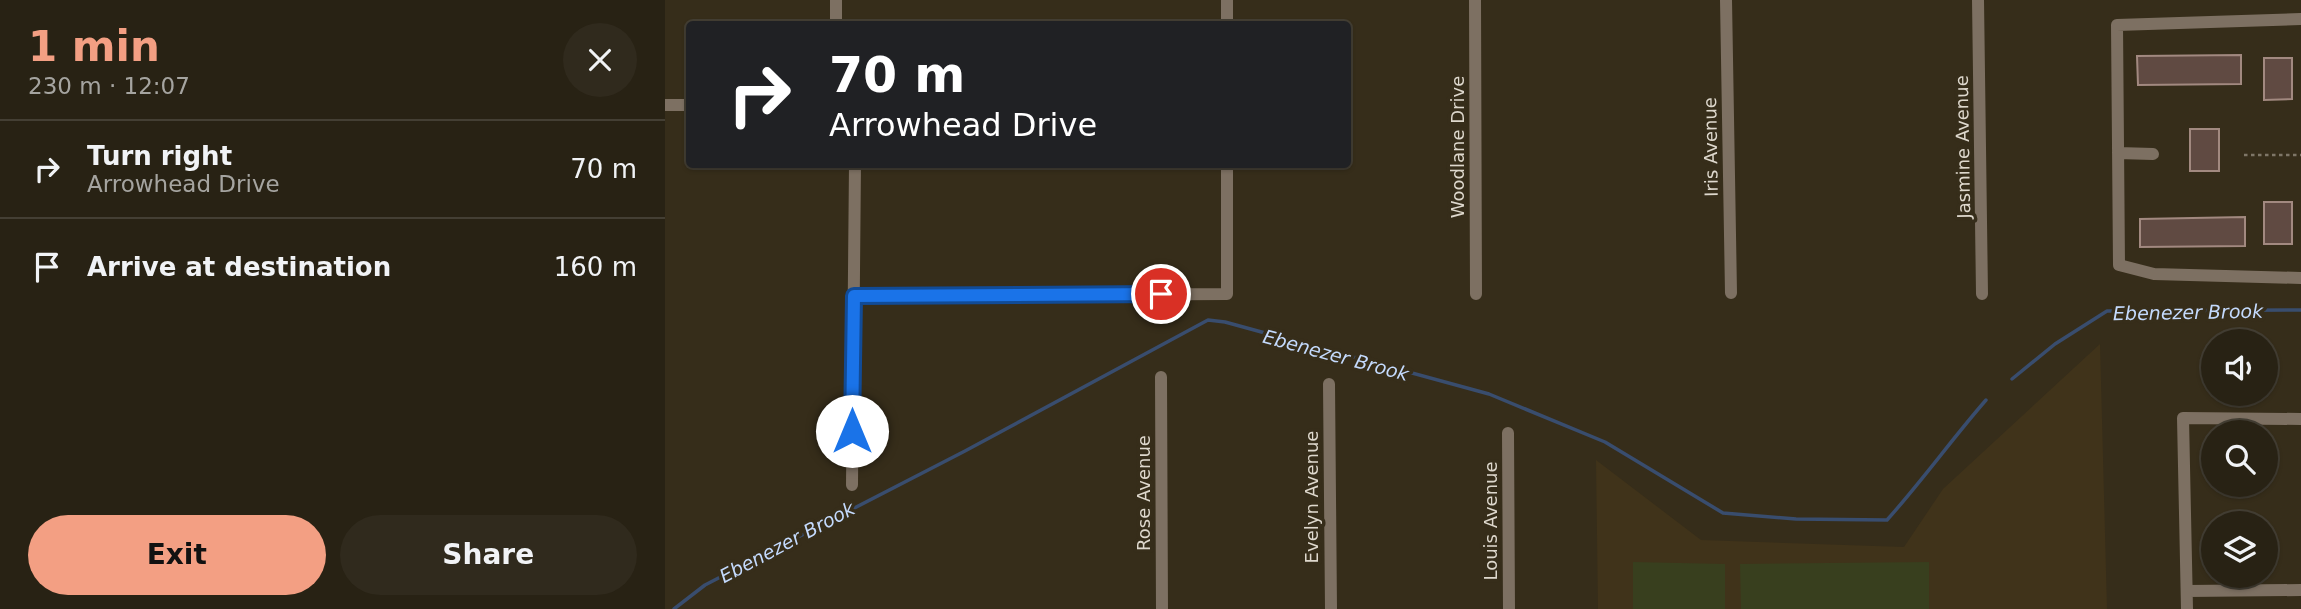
<!DOCTYPE html>
<html lang="en">
<head>
<meta charset="utf-8">
<style>
  body { margin:0; font-family:"DejaVu Sans",sans-serif; background:#302a1d; color:#f1f3f6; height:100vh; display:flex; flex-direction:column; font-size:26px; white-space:nowrap }
  * { box-sizing:border-box; margin:0 }
  p { font-size:23px; color:#a5a4a0 }
  .icon { flex:none; width:38px; height:38px; fill:none; stroke:currentColor; stroke-width:2; stroke-linecap:round; stroke-linejoin:round }
  .map { position:relative; flex:1; overflow:hidden }
  .side { display:flex; flex-direction:column; background:#282214; width:665px }
  .side>* { flex:none }
  .banner { position:absolute; left:21px; top:21px; width:665px; height:147px; border-radius:7px; box-shadow:0 2px 5px #0004,0 0 0 2px #443f34; background:#202124; color:#fff; overflow:hidden }
  .tools { position:absolute; left:1536px; top:329px; display:grid; gap:14px }
  .tools a { display:grid; place-items:center; width:77px; height:77px; border-radius:50%; background:#282214; box-shadow:0 2px 5px #0004,0 0 0 2px #443f34; font-size:35px }
  .pin { position:absolute; display:grid; place-items:center; width:60px; height:60px; color:#fff; margin:-30px; border:4px solid #fff; border-radius:50%; box-shadow:0 2px 7px #0007 }
  .me { position:absolute; width:77px; margin:-38px; rotate:0deg; stroke-linejoin:round; filter:drop-shadow(0 0 5px #0008) }
  .turn { display:flex; align-items:center; gap:24px; height:147px; padding:0 28px; font-size:32px }
  .turn .icon { width:91px; height:91px; stroke-width:2.5 }
  .turn b { display:block; font-size:49px; line-height:60px }
  .round { display:grid; place-items:center; flex:none; width:74px; height:74px; border-radius:37px; background:#302a1d }
  .overview { display:flex; align-items:center; justify-content:space-between; height:119px; padding:0 28px }
  h1 { font-size:42px; font-weight:700; line-height:52px; color:#f39f83 }
  .action { display:flex; gap:14px; margin-top:auto; padding:14px 28px }
  .action a { flex:1; height:80px; border-radius:42px; background:#f39f83; color:#111; font-size:28px; font-weight:700; line-height:80px; text-align:center }
  .action a+a { background:#302a1d; color:#f1f3f6 }
  ul { padding:0; list-style:none }
  li { display:flex; align-items:center; gap:21px; height:98px; padding:0 28px; border-top:2px solid #443f34 }
  li div { flex:1 }
  li b { display:block; font-size:26px }
  li em { font-style:normal }
  main { display:flex; flex:1; min-height:0 }
  .map>svg:first-child { display:block }
  .built { fill:#40331a }
  .green { fill:#383f1e }
  .lines { fill:none; stroke-linecap:round; stroke-linejoin:round }
  .stream { stroke:#394d6e; stroke-width:3.5 }
  .building { fill:#604a42; stroke:#a28980; stroke-width:2 }
  .path { stroke:#7e7667; stroke-width:2.5; stroke-dasharray:3.5 3.5; stroke-linecap:butt }
  .minor { stroke:#7d7062; stroke-width:12 }
  .route-casing { stroke:#114b97; stroke-width:18 }
  .route { stroke:#1a73e8; stroke-width:12 }
  .labels { text-anchor:middle; stroke-width:7; stroke-linejoin:round; paint-order:stroke }
  .street-label { font-size:18px; fill:#ded8cd; stroke:#362d1a }
  .water-label { font-size:19px; font-style:italic; fill:#c4dafd; stroke:#362d1a }
</style>
</head>
<body>
<main>
<section class="side">
<div class="overview"><div><h1>1 min</h1><p>230 m · 12:07</p></div><a class="round"><svg class="icon" aria-label="close" viewBox="0 0 24 24"><path d="M6 6l12 12M18 6L6 18"/></svg></a></div>
<ul>
<li><svg class="icon" aria-label="right" viewBox="0 0 24 24"><path d="M7 20v-9h11M14 6l5 5-5 5"/></svg><div><b>Turn right</b><p>Arrowhead Drive</p></div><em>70 m</em></li>
<li><svg class="icon" aria-label="arrive" viewBox="0 0 24 24"><path d="M6 21V4h12l-3 4 3 4H6"/></svg><div><b>Arrive at destination</b></div><em>160 m</em></li>
</ul>
<div class="action"><a>Exit</a><a>Share</a></div>
</section>
<div class="map">
<svg width="1636" height="609" viewBox="0 0 1636 609">
  <rect width="100%" height="100%" fill="#362d1a"/>
  <path class="built" d="M 1435,344 L 1442,609 L 933,609 L 931,460 L 1036,540 L 1239,547 L 1278,489 Z"/>
  <path class="green" d="M 968,562 L 1060,564 L 1060,609 L 968,609 Z
    M 1264,562 L 1264,609 L 1076,609 L 1075,564 Z"/>
  <g class="lines">
    <path class="stream" d="M 1347,379 L 1390,344 L 1442,311 L 1636,310
      M 9,609 L 40,585 L 300,451 L 543,320 L 560,322 L 824,394 L 940,442 L 1058,513 L 1131,519 L 1222,520 C 1257,481 1287,439 1321,400"/>
  </g>
  <path class="building" d="M 1576,55 L 1576,84 L 1473,85 L 1472,56 Z
    M 1599,58 L 1627,58 L 1627,99 L 1599,100 Z
    M 1525,129 L 1554,129 L 1554,171 L 1525,171 Z
    M 1599,202 L 1627,202 L 1627,244 L 1599,244 Z
    M 1580,217 L 1580,246 L 1475,247 L 1475,219 Z"/>
  <g class="lines">
    <path class="path" d="M 1579,155 L 1636,155"/>
    <path class="minor" d="M 171,0 L 171,24
      M 562,0 L 562,24
      M 810,0 L 811,294
      M 1061,0 L 1066,293
      M 1313,0 L 1317,294
      M 1636,19 L 1452,25 L 1454,265 L 1489,274 L 1636,278
      M 0,105 L 24,105
      M 1453,153 L 1488,154
      M 189,296 L 562,294 L 562,164
      M 496,377 L 497,609
      M 664,384 L 666,609
      M 843,433 L 844,609
      M 187,485 L 190,164
      M 1522,591 L 1636,590
      M 1522,609 L 1518,418 L 1636,419"/>
  </g>
  <g class="lines">
    <defs>
      <path id="route" d="M 187,431 L 189,296 L 496,294"/>
    </defs>
    <use href="#route" class="route-casing"/>
    <use href="#route" class="route"/>
  </g>
  <g class="labels">
    <g class="street-label">
      <text transform="translate(793 147) rotate(-90)" y="6">Woodlane Drive</text>
      <text transform="translate(1046 147) rotate(-91)" y="6">Iris Avenue</text>
      <text transform="translate(1298 147) rotate(-91)" y="6">Jasmine Avenue</text>
      <text transform="translate(479 493) rotate(-90)" y="6">Rose Avenue</text>
      <text transform="translate(647 497) rotate(-90)" y="6">Evelyn Avenue</text>
      <text transform="translate(826 521) rotate(-90)" y="6">Louis Avenue</text>
    </g>
    <g class="water-label">
      <text transform="translate(1523 312) rotate(-1)" y="7">Ebenezer Brook</text>
      <text transform="translate(671 355) rotate(15)" y="7">Ebenezer Brook</text>
      <text transform="translate(122 542) rotate(-28)" y="7">Ebenezer Brook</text>
    </g>
  </g>
</svg>
<div class="tools">
<a><svg class="icon" aria-label="sound" viewBox="0 0 24 24"><path d="M4 9h4l5-4v14l-5-4H4zM17 9q2 3 0 6"/></svg></a>
<a><svg class="icon" aria-label="search" viewBox="0 0 24 24"><circle cx="10" cy="10" r="6"/><path d="M15 15l6 6"/></svg></a>
<a><svg class="icon" aria-label="layers" viewBox="0 0 24 24"><path d="M12 4l9 5-9 5-9-5zM3 14l9 5 9-5"/></svg></a>
</div>
<div class="pin" style="left:496px;top:294px;background:#d93025"><svg class="icon" aria-label="arrive" viewBox="0 0 24 24"><path d="M6 21V4h12l-3 4 3 4H6"/></svg></div>
<svg class="me" style="left:187px;top:431px" viewBox="-20 -20 40 40"><circle r="19" fill="#fff"/><path d="M0-13L10 11 0 6-10 11z" fill="#1a73e8"/></svg>
<div class="banner">
<div class="turn"><svg class="icon" aria-label="right" viewBox="0 0 24 24"><path d="M7 20v-9h11M14 6l5 5-5 5"/></svg><div><b>70 m</b>Arrowhead Drive</div></div>
</div>
</div>
</main>
</body>
</html>
